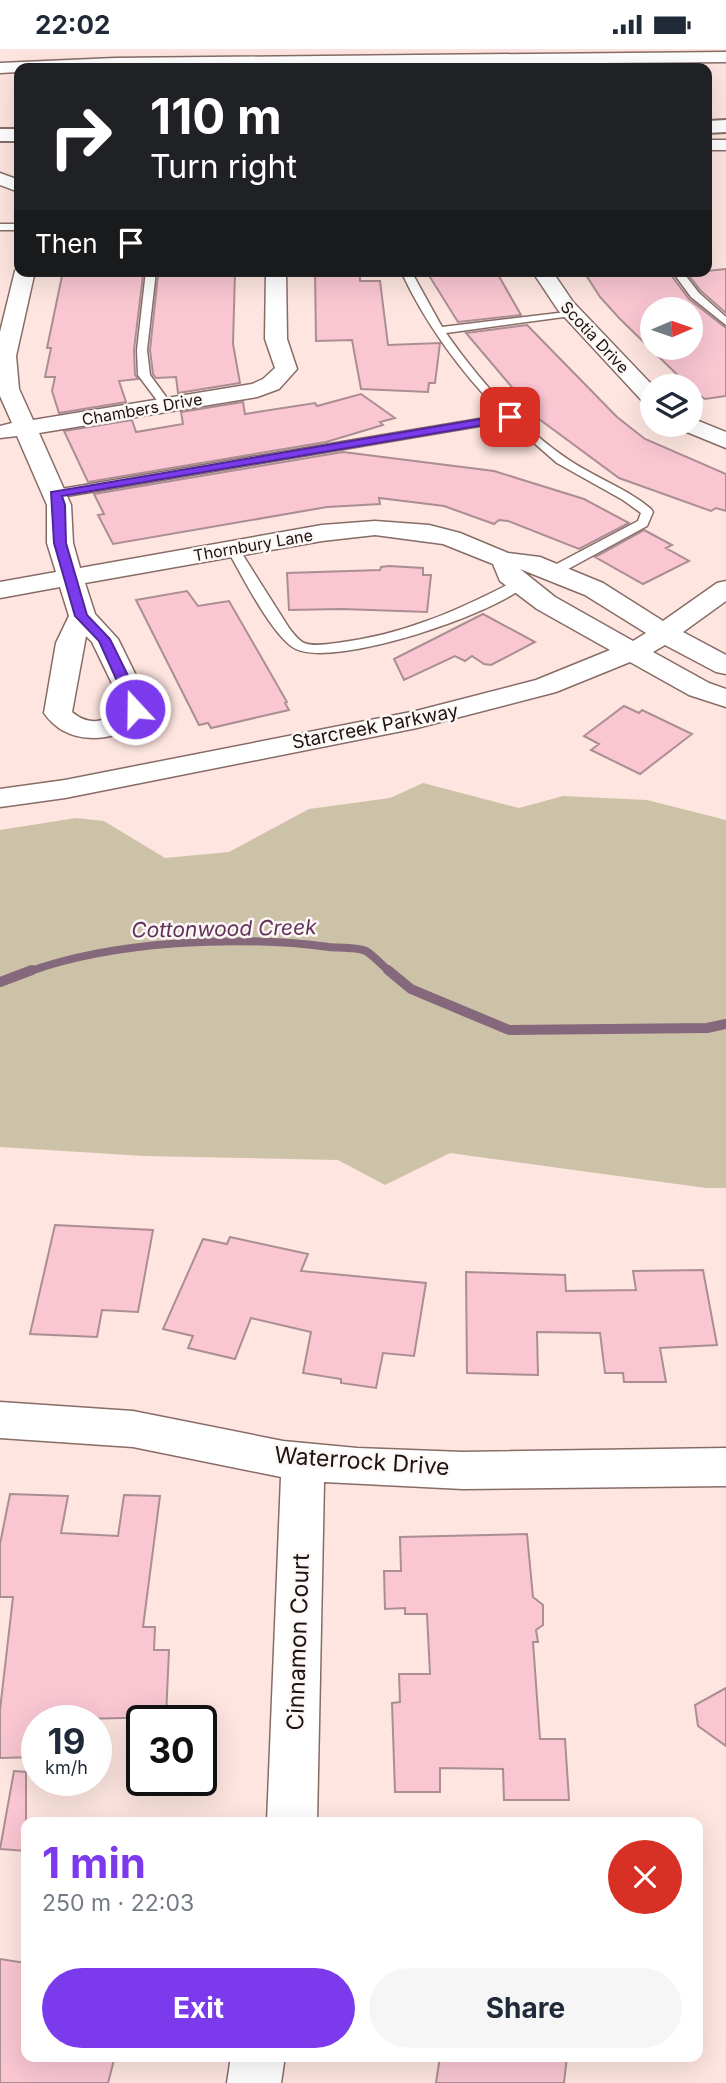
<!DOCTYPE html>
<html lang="en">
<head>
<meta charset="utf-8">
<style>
  body { margin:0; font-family:Inter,sans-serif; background:#f6f6f7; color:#1f2937; height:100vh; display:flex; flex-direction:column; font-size:26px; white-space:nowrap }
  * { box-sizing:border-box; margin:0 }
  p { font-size:23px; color:#747a83 }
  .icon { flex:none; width:38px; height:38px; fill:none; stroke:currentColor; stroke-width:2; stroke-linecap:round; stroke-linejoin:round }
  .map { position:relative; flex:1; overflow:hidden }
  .drawer { position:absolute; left:21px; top:1768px; width:682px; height:245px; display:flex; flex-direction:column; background:#fff; border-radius:14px; box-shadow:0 7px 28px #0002 }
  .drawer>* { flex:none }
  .top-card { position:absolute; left:14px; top:14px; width:698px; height:214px; border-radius:14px; box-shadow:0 7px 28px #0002; background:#202124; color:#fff; overflow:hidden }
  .needle { width:46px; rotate:88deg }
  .tools { position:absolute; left:640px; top:248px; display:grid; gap:14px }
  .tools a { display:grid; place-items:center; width:63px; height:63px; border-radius:50%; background:#fff; box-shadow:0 7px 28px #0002; font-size:35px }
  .speed { position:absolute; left:21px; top:1656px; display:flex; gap:14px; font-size:35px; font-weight:700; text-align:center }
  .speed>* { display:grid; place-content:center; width:91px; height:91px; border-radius:50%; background:#fff; box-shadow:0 7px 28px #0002; line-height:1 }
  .speed small { font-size:18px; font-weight:400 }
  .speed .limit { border:4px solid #111; border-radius:10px; background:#fff; color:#111 }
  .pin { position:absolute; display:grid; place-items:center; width:60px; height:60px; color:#fff; margin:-30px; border-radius:14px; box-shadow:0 4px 10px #0006 }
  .me { position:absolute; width:77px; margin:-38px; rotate:339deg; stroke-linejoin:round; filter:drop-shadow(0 0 5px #0008) }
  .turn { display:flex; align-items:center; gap:24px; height:147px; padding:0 21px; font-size:32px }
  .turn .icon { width:91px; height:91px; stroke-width:2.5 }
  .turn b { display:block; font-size:49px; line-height:60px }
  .then { display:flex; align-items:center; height:66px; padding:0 21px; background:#0003; gap:14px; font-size:26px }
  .round { display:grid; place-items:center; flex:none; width:74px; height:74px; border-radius:37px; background:#f6f6f7 }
  .summary { display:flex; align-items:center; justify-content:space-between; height:119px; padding:0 21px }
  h1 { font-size:42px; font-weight:700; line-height:52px; color:#7c3aed }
  .cta { display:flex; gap:14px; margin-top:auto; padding:14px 21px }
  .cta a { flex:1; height:80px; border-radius:42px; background:#7c3aed; color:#fff; font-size:28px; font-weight:700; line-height:80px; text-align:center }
  .cta a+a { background:#f6f6f7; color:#1f2937 }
  .status { display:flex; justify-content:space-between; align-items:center; height:49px; padding:0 35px; background:#fff; direction:ltr }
  .status svg { height:19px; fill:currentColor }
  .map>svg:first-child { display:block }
  .green { fill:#ccc2a7 }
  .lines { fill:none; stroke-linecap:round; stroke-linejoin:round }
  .stream-far1 { stroke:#85687b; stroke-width:8 }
  .stream { stroke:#85687b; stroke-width:10 }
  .building { fill:#f9c6d2; stroke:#ab8e94; stroke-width:2; fill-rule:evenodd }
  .service-casing { stroke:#876c66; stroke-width:3 }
  .minor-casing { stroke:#876c66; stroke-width:3 }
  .secondary-casing { stroke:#876c66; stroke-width:4 }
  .service { fill:#fff; fill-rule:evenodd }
  .minor { fill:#fff; fill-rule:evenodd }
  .secondary { fill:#fff; fill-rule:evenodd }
  .route { fill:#7c3aed; stroke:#51269a; stroke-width:2 }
  .labels { text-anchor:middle; stroke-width:5; stroke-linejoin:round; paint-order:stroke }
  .far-street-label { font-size:16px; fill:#1d1311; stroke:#fdf7f6 }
  .street-label { font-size:19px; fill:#1d1311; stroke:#fdf7f6 }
  .water-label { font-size:21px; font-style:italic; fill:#62325a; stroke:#fdf7f6 }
  .near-street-label { font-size:23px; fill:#1d1311; stroke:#fdf7f6 }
</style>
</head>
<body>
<div class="status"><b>22:02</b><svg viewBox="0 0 49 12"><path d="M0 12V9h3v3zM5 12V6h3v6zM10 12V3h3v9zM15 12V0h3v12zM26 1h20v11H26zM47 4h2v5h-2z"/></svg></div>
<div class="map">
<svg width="726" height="2034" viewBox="0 0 726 2034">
  <rect width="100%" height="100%" fill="#fee5df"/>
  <path class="green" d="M 423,734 L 519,759 L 563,747 L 647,751 L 726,771 L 726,1139 L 706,1139 L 450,1104 L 385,1136 L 338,1111 L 144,1107 L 0,1098 L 0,781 L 76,769 L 104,772 L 165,809 L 229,803 L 309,760 L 390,749 Z"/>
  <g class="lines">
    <path class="stream-far1" d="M 28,923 C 113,892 238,886 329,898 C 339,899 356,898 366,902 C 374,907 383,917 390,923"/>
    <path class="stream" d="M 388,921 L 411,940 L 509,981 L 707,979 L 726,975
      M 0,933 L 32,921"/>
  </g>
  <path class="building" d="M 726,220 L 726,264 L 701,242 L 687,224 Z
    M 66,222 L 124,222 L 123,226 L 143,226 L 134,301 L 135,326 L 138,330 L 119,332 L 126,353 L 59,364 L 52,342 L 55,328 L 45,328 L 51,299 L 47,299 L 62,227 Z
    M 315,222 L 360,222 L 360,232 L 380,232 L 388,296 L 440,294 L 435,334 L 429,334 L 428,343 L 361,340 L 352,291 L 316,292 Z
    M 470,222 L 496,222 L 521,266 L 458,273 L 428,225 Z
    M 588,222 L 647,222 L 651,227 L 671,226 L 689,250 L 726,279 L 726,347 L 705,350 L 696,344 L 620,270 L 600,248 L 586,226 L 590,226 ZM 653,261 L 691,261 L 691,299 L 653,299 Z
    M 174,223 L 235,223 L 233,295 L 240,334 L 178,344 L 176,328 L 156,329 L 153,325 L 150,301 L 158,226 L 174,226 Z
    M 527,276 L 617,368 L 645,390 L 726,425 L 726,462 L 716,459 L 711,462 L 619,429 L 539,370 L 466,284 Z
    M 361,345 L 395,369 L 380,373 L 383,376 L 326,393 L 88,433 L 64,382 L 132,371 L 136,383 L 183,375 L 181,363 L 243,353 L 245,365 L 315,354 L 317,357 Z
    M 343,403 L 494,422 L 584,450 L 629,474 L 579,500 L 508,472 L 499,471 L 494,475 L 444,457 L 379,449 L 380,455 L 327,458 L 113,495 L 98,466 L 104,465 L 94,445 Z
    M 644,481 L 672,496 L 666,499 L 689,512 L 643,535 L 595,508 Z
    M 389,517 L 423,519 L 423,526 L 431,526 L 427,563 L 342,560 L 289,561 L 287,524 L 380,521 L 381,518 Z
    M 187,542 L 198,557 L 229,552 L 287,653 L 285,654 L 289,661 L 211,679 L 208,674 L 199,676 L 136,551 Z
    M 483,565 L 535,593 L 491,616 L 484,615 L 472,607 L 465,612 L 455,607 L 404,631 L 394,610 Z
    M 624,657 L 639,664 L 642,661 L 692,685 L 640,725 L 591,701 L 599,695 L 584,687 Z
    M 55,1176 L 153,1181 L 138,1263 L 102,1261 L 97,1288 L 30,1285 Z
    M 230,1188 L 308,1205 L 301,1222 L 426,1234 L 414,1307 L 383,1304 L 376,1339 L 341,1334 L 341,1330 L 303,1324 L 311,1283 L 251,1269 L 235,1310 L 188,1299 L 193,1287 L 163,1280 L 203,1190 L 227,1195 Z
    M 703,1221 L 717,1296 L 660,1299 L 666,1333 L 624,1333 L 623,1324 L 605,1324 L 600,1284 L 537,1283 L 538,1326 L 467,1324 L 466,1223 L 565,1226 L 566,1242 L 636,1241 L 633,1222 Z
    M 10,1445 L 68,1447 L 61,1484 L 118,1487 L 124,1446 L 160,1447 L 143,1578 L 155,1578 L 154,1601 L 169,1601 L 166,1668 L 37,1671 L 37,1708 L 0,1709 L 0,1661 L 13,1548 L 0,1548 L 0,1495 Z
    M 527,1485 L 533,1548 L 543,1556 L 543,1576 L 536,1581 L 538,1593 L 533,1593 L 540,1690 L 565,1690 L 569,1751 L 504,1751 L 503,1720 L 440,1719 L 440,1743 L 395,1743 L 392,1654 L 400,1653 L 399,1625 L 430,1625 L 427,1565 L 405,1565 L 405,1559 L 385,1560 L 384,1522 L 401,1522 L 400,1488 Z
    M 726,1639 L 726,1697 L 698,1677 L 695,1656 Z
    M 14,1722 L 26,1723 L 26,1802 L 0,1800 Z
    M 0,1910 L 26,1914 L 26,2007 L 115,2007 L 108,2034 L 0,2034 Z
    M 440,2007 L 567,2007 L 564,2034 L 436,2034 Z"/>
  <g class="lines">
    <defs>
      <path id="service" d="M 0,175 L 19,175 L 19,181 L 0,181 Z
        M 146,222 L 156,222 L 147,301 L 150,326 L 172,356 L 166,359 L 162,358 L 138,326 L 137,301 Z
        M 401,222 L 411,222 L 442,278 L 575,262 L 576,264 L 571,267 L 446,284 C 479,331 521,379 569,411 C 596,429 626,439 651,460 L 653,463 L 647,477 L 559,525 L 549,525 L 549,519 L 638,472 L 641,464 L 623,451 L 557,414 L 509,372 L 55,449 L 49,445 L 55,441 L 503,366 C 461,323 426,276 401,222 Z
        M 672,222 L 682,222 L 699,244 L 726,268 L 726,276 L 691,248 Z
        M 233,496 L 239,500 L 289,579 C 293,584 298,591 304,594 C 314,598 327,595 337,594 C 403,586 457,562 515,532 L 525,532 L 527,535 C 496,565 336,619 296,600 C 273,589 240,523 227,500 Z"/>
      <path id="minor" d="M 726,3 L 726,13 L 19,19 L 19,23 L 0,24 L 0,14 L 115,9 Z
        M 707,91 L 726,91 L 726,101 L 707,101 Z
        M 0,124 L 19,131 L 19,143 L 0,136 Z
        M 19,217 L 19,222 L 35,222 L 16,307 L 19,340 L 33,371 L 252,335 L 263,330 L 275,319 L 265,290 L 266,222 L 286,222 L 287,290 L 297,320 L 279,340 L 257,348 L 39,384 L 71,456 L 73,494 L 80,519 L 322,476 L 375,472 L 429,476 L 460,484 L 508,504 L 540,508 L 603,534 L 663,572 L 717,534 L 726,532 L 726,552 L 683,583 L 726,606 L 726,625 L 716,623 L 665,596 L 653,603 L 709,634 L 726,640 L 726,658 L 689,646 L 630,613 L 556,643 L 417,679 L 65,749 L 0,758 L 0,740 L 65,731 L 416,662 L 536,631 L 610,601 L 537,560 L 500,532 L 493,515 L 443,495 L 375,486 L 322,492 L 85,534 L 95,565 L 118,590 L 149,653 L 141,674 C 110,694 67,697 44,664 L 56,594 L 69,567 L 60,538 L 0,549 L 0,533 L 56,523 L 47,494 L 47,456 L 17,387 L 0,389 L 0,377 L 12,374 L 0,347 L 0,283 L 15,222 ZM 520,520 L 585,546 L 646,584 L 633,592 L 555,548 ZM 86,587 L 92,593 L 121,653 L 118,664 C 102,674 87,676 72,663 Z
        M 532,222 L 552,222 L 573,253 L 654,338 L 653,357 L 645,355 L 558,261 Z
        M 691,369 L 726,383 L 726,399 L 682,381 L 679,376 L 691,376 Z
        M 0,1353 L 133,1362 L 283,1392 L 357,1399 L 463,1403 L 726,1399 L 726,1437 L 463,1440 L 324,1433 L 317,1773 L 267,1773 L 281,1428 L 133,1398 L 0,1389 Z
        M 231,2007 L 285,2007 L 281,2034 L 227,2034 Z"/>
      <path id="secondary" d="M 726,71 L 726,83 L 707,84 L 707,72 Z
        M 0,80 L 19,80 L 19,92 L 0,92 Z"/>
    </defs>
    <use href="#service" class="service-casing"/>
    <use href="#minor" class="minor-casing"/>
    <use href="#secondary" class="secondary-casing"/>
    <use href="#service" class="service"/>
    <use href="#minor" class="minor"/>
    <use href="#secondary" class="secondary"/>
  </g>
  <path class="route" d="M 510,365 L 515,368 L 513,371 L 62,447 L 65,456 L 66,494 L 87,566 L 110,590 L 141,653 L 140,663 L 131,663 L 99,592 L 75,567 L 54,494 L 51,443 Z"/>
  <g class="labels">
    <g class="far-street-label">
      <text transform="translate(595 288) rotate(47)" y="6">Scotia Drive</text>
      <text transform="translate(142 360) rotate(-10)" y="6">Chambers Drive</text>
      <text transform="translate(253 496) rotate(-10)" y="6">Thornbury Lane</text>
    </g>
    <g class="street-label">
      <text transform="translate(375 677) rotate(-11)" y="7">Starcreek Parkway</text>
    </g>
    <g class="water-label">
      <text transform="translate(224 880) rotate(-1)" y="7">Cottonwood Creek</text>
    </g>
    <g class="near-street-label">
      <text transform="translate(362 1412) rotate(4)" y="8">Waterrock Drive</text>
      <text transform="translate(298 1593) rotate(-88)" y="8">Cinnamon Court</text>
    </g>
  </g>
</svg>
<div class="tools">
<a><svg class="needle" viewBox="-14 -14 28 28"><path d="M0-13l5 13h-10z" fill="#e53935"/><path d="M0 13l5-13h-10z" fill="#747a83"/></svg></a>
<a><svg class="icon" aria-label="layers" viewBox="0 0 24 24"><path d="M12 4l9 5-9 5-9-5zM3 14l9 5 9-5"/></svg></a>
</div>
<div class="speed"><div>19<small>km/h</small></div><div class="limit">30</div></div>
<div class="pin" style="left:510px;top:368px;background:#d93025"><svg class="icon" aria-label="arrive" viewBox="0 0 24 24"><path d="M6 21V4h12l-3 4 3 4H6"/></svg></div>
<svg class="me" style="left:135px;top:660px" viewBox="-20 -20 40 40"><circle r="17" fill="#7c3aed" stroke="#fff" stroke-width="3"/><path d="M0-11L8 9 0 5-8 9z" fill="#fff"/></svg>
<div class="top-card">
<div class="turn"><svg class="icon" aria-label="right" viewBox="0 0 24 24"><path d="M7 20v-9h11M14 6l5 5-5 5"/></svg><div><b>110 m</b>Turn right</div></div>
<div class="then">Then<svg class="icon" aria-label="arrive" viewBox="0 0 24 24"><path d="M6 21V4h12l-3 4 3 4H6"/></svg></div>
</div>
<section class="drawer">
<div class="summary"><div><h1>1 min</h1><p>250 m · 22:03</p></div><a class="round" style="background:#d93025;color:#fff"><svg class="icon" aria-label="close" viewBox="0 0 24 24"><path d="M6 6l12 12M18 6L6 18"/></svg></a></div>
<div class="cta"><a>Exit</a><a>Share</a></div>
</section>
</div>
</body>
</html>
